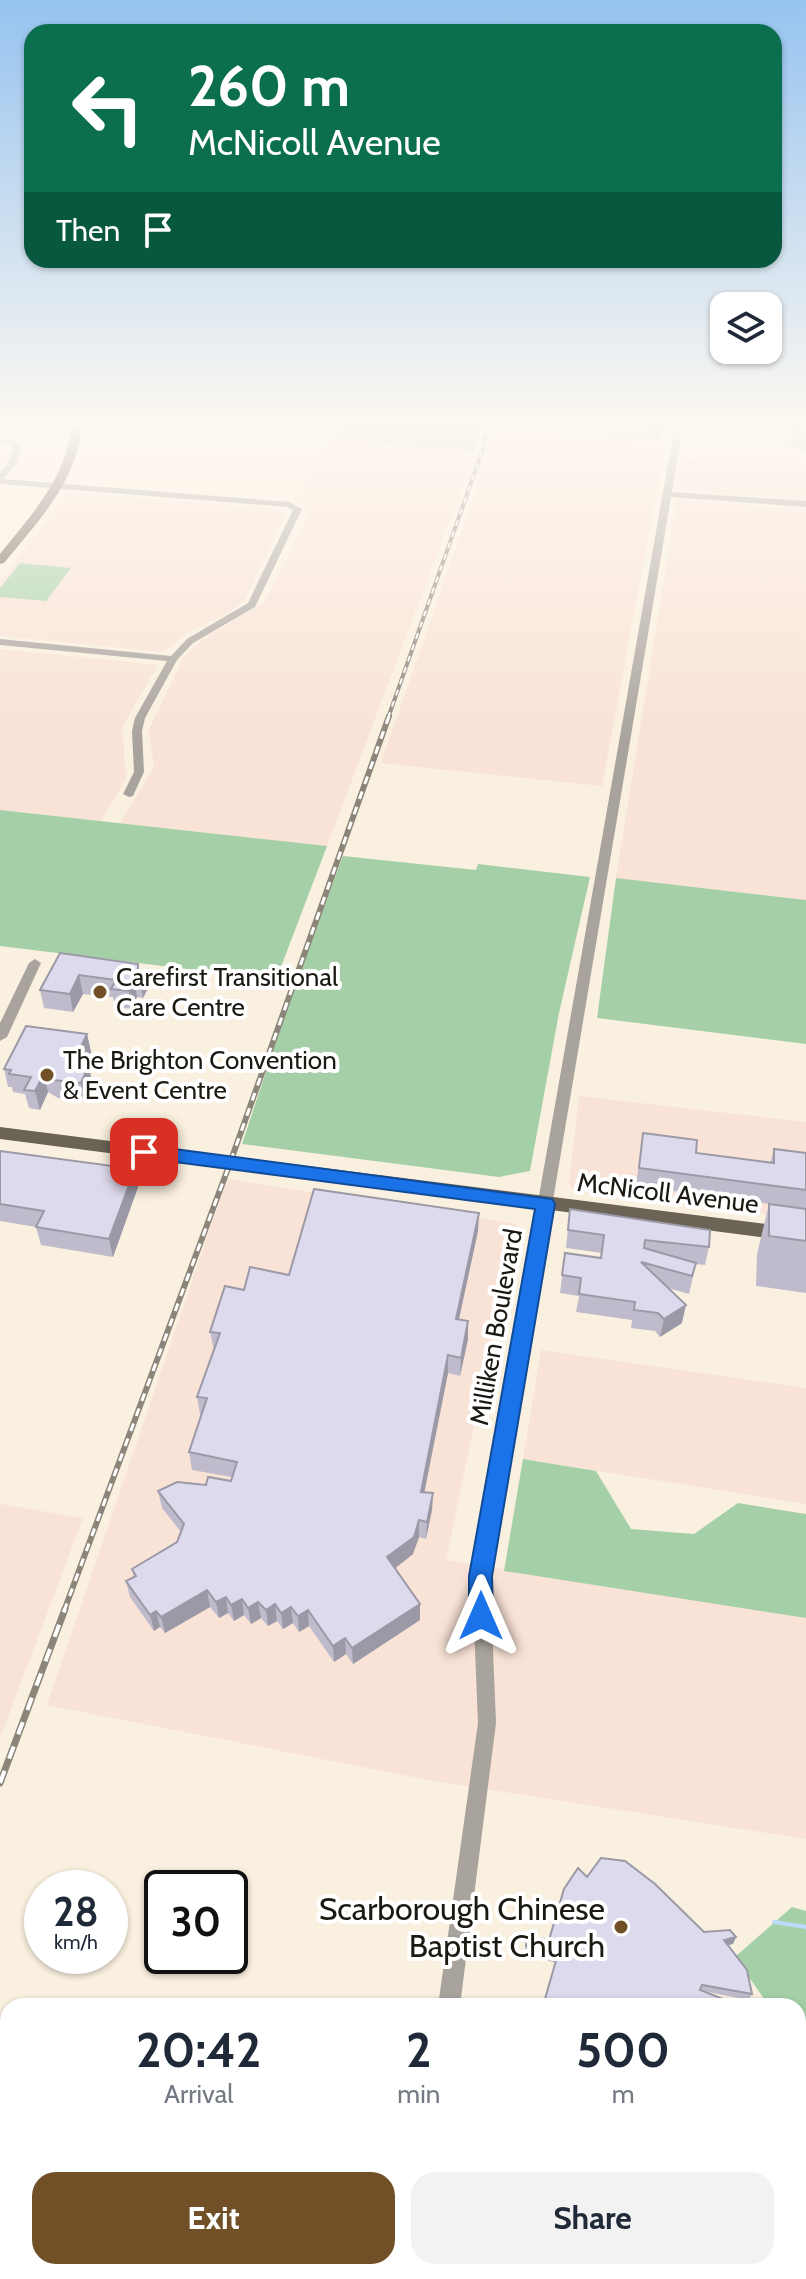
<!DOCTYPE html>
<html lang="en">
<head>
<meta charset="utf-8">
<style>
  body { margin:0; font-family:Cabin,sans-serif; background:#f2f2f3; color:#1f2937; height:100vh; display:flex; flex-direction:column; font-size:30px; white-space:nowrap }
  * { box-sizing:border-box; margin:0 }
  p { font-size:26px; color:#747a83 }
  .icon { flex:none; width:44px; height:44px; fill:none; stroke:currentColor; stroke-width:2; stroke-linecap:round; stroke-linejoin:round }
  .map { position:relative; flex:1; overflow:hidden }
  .side { position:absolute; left:0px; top:1998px; width:806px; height:282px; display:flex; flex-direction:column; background:#fff; border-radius:24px 24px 0 0; box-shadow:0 2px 6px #0004 }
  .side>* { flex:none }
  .hud { position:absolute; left:24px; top:24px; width:758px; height:244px; border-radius:24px; box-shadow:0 2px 6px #0004; background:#0b6e4f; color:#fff; overflow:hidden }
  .fabs { position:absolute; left:710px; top:292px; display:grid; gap:16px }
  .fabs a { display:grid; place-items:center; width:72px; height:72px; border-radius:16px; background:#fff; box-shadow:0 2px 6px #0004; font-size:40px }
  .speed { position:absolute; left:24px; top:1870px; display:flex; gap:16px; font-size:40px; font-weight:700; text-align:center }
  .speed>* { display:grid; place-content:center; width:104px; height:104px; border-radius:50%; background:#fff; box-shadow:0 2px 6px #0004; line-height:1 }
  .speed small { font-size:20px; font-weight:400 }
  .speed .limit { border:4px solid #111; border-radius:12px; background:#fff; color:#111 }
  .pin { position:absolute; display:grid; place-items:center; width:68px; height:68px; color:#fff; margin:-34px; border-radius:16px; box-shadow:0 4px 12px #0006 }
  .me { position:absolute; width:88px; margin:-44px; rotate:0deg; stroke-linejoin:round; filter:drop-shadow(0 0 6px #0008) }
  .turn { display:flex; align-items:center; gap:28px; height:168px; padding:0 32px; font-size:36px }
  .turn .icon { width:104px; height:104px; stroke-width:2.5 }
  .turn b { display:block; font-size:56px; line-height:68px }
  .then { display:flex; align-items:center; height:76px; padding:0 32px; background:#0003; gap:16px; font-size:30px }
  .eta { display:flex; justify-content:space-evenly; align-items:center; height:136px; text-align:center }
  .eta b { font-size:48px; font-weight:700; line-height:56px }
  .primary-button { display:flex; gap:16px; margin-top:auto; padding:16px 32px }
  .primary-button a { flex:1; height:92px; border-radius:24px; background:#714f27; color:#fff; font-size:32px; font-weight:700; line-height:92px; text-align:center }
  .primary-button a+a { background:#f2f2f3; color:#1f2937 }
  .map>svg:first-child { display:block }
  .industrial { fill:#f9e2d6 }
  .green { fill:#a5d0a7 }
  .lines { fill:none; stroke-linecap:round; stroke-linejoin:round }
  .stream { stroke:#bbdafd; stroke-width:4 }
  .minor { fill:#a8a39c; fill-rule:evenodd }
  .major { fill:#6c6357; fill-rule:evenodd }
  .rail-far2-casing { stroke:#8c867a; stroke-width:4 }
  .rail-far1-casing { stroke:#8c867a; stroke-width:6 }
  .rail-casing { stroke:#8c867a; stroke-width:7 }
  .rail-far2 { stroke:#fff; stroke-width:2; stroke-dasharray:6; stroke-linecap:butt }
  .rail-far1 { stroke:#fff; stroke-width:3; stroke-dasharray:8; stroke-linecap:butt }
  .rail { stroke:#fff; stroke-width:4; stroke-dasharray:13; stroke-linecap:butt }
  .wall { fill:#bfbbcc }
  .shaded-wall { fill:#9b99a6 }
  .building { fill:#dedaed; stroke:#9b99a6; stroke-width:2 }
  .route { fill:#1a73e8; stroke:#114b97; stroke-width:2 }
  .poi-dot { fill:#714f27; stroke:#fff; stroke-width:3 }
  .labels { text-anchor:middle; stroke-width:8; stroke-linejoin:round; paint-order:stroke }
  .poi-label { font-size:26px; fill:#1c1913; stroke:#fff; text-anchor:start }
  .street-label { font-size:26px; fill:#1c1913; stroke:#fff }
  .near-poi-label { font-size:32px; fill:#1c1913; stroke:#fff; text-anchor:end }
</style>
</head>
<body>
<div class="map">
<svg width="806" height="2279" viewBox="0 0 806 2279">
  <rect width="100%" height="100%" fill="#faf0df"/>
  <path class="industrial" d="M 496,433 L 665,447 L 602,786 L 381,763 Z
    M 332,440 L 476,451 L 327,846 L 120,823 L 154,768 L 149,729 L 183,659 L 202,640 L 264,602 L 309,517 L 304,504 L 291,502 L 308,482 Z
    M 682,459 L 806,468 L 806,500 L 675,490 Z
    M 68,492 L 277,509 L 286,514 L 243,602 L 227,614 L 188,632 L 164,652 L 0,636 L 0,582 Z
    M 677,499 L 806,510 L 806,900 L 616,878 Z
    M 0,649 L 158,665 L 122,727 L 126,779 L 101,821 L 0,810 Z
    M 579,1096 L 806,1122 L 806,1219 L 574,1190 L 569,1184 Z
    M 227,1179 L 516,1224 L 446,1560 L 806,1618 L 806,1839 L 434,1781 L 47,1705 Z
    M 541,1350 L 806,1388 L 806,1504 L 523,1459 Z
    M 0,1504 L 83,1518 L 0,1738 Z
    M 0,2039 L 8,2041 L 8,2272 L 798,2272 L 798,2211 L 806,2212 L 806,2279 L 0,2279 Z"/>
  <path class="green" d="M 344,424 L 480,424 L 476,451 L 336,440 Z
    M 20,563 L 71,568 L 46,601 L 0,597 L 0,588 Z
    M 0,810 L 327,846 L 276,980 L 0,946 Z
    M 343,856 L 476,870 L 478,864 L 590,877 L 559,1013 L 530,1171 L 499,1177 L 242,1144 L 296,981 Z
    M 616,878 L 806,900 L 806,1044 L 597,1018 Z
    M 523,1459 L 596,1471 L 631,1529 L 694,1534 L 738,1503 L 806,1514 L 806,1618 L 504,1571 Z
    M 792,1907 L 806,1911 L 806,2212 L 798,2211 L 798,2006 L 769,2006 L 735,1957 Z"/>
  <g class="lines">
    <path class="stream" d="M 774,1922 L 806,1927"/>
    <path class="minor" d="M 675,424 L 683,424 L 672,492 L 806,501 L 806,507 L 671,497 L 490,1576 L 496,1723 L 460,2006 L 438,2006 L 478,1723 L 472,1576 Z
      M 0,439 L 12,439 L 21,446 L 17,463 L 3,479 L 289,502 L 302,509 L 255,607 L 193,643 L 177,660 L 145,718 L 142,731 L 144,772 L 133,796 L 129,797 L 123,794 L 134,772 L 132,731 L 135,718 L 167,661 L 0,645 L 0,639 L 171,656 L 187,639 L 248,603 L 293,510 L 287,507 L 0,484 L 0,472 L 9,462 L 13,447 L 7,443 L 0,443 Z
      M 35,959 L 41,963 L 7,1037 L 0,1041 L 0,1023 L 29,963 Z
      M 401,2272 L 425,2272 L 423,2279 L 399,2279 Z"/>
    <path class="major" d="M 72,424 L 82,424 C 77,482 39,520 4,563 L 0,564 L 0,554 C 33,513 66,478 72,424 Z
      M 0,1127 L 806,1229 L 806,1243 L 0,1139 Z"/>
    <defs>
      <path id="rail-far2" d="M 388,718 L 483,449 L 488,424"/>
      <path id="rail-far1" d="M 64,1611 L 230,1163 L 389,716"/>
      <path id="rail" d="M 0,1783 L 65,1609"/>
    </defs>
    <use href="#rail-far2" class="rail-far2-casing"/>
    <use href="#rail-far1" class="rail-far1-casing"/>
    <use href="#rail" class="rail-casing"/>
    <use href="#rail-far2" class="rail-far2"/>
    <use href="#rail-far1" class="rail-far1"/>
    <use href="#rail" class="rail"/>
  </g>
  <path class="wall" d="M 536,424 L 664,424 L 660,441 L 596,434 L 596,431 L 542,427 Z
    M 806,424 L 806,451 L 789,443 L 792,427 Z
    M 60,953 L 138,964 L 139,971 L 144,972 L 147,990 L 143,998 L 137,997 L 132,1009 L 115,1007 L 113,997 L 83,994 L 73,1012 L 44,1008 L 40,990 Z
    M 87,1034 L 91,1052 L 85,1064 L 92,1083 L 84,1101 L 58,1098 L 48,1092 L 40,1110 L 29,1108 L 25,1094 L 13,1092 L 12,1087 L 8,1087 L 4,1069 Z
    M 643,1133 L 696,1153 L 770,1163 L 774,1149 L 806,1153 L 806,1209 L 636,1186 Z
    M 0,1151 L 135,1169 L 138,1187 L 113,1257 L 41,1245 L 36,1227 L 0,1221 Z
    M 769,1204 L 806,1209 L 806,1293 L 756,1286 L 757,1254 Z
    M 570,1209 L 709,1247 L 705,1265 L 696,1264 L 689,1294 L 668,1288 L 682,1323 L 660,1337 L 655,1331 L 631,1328 L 632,1320 L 576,1312 L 579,1296 L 560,1293 L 565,1253 L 601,1258 L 602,1253 L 566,1248 Z
    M 478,1231 L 459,1319 L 468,1321 L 468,1339 L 460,1376 L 448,1373 L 424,1493 L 433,1493 L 432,1510 L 426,1539 L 419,1537 L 413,1554 L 395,1568 L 420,1604 L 420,1620 L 353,1664 L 346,1654 L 334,1662 L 309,1626 L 299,1632 L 293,1623 L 283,1629 L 277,1621 L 268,1626 L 261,1618 L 251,1624 L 244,1615 L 234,1621 L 228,1613 L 219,1618 L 210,1607 L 165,1633 L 160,1627 L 154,1631 L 130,1597 L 126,1581 L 134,1577 L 132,1569 L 177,1542 L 181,1532 L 162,1508 L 158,1491 L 231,1481 L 232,1477 L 192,1470 L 189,1452 L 202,1414 L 200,1414 L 197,1397 L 214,1350 L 210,1332 L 244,1290 L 289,1275 Z
    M 587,1877 L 704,1932 L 736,1937 L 733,1944 L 728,1945 L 752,1994 L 749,2000 L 555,1963 L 525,1952 L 527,1936 L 549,1940 Z"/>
  <path class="shaded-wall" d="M 663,424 L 664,424 L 663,432 L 660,441 Z
    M 138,964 L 140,979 L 144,972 L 147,990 L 143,998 Z
    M 79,975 L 83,994 L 73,1012 L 70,994 Z
    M 134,979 L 137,997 L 132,1009 L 129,991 Z
    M 87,1034 L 91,1052 L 77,1081 L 73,1063 Z
    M 89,1065 L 92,1083 L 84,1101 L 81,1083 Z
    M 44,1074 L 48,1092 L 40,1110 L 35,1091 Z
    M 135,1169 L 138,1187 L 113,1257 L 109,1239 Z
    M 479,1213 L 478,1231 L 455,1337 L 456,1319 Z
    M 686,1305 L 682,1323 L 660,1337 L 664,1319 Z
    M 468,1321 L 468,1339 L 460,1376 L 461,1358 Z
    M 448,1355 L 448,1373 L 421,1509 L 421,1492 Z
    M 433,1493 L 432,1510 L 426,1539 L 427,1522 Z
    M 419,1520 L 419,1537 L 413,1554 L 388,1574 L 387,1557 Z
    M 207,1590 L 210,1607 L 165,1633 L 161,1617 Z
    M 226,1597 L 228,1613 L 219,1618 L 216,1602 Z
    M 242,1599 L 244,1615 L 234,1621 L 231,1605 Z
    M 258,1602 L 261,1618 L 251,1624 L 248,1608 Z
    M 275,1604 L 277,1621 L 268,1626 L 266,1610 Z
    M 420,1604 L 420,1620 L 353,1664 L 352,1648 Z
    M 291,1607 L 293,1623 L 283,1629 L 281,1613 Z
    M 308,1610 L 309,1626 L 299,1632 L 298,1616 Z
    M 156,1611 L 160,1627 L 154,1631 L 150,1615 Z
    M 345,1638 L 346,1654 L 334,1662 L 333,1646 Z
    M 736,1937 L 733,1944 L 722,1946 L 724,1940 Z"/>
  <path class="building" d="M 642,424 L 663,424 L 662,426 Z
    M 803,424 L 806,424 L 806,434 L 792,427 Z
    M 60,953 L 138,964 L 138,971 L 144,972 L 140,980 L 134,979 L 129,991 L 111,989 L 116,980 L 79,975 L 70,994 L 40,990 Z
    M 26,1026 L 87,1034 L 73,1063 L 89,1065 L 81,1083 L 53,1080 L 44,1074 L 35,1091 L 24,1090 L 31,1077 L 9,1074 L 11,1070 L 4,1069 Z
    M 643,1133 L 697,1140 L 696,1153 L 774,1163 L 774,1149 L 806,1153 L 806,1190 L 639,1168 Z
    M 0,1151 L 135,1169 L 109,1239 L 36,1227 L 44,1211 L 0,1204 Z
    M 314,1189 L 479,1213 L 456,1319 L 468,1321 L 461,1358 L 448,1355 L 421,1492 L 433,1493 L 427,1522 L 419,1520 L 414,1537 L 387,1557 L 420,1604 L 352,1648 L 345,1638 L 333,1646 L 308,1610 L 298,1616 L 291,1607 L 281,1613 L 275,1604 L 266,1610 L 258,1602 L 248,1608 L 242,1599 L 231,1605 L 226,1597 L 216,1602 L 207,1590 L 161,1617 L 156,1611 L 150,1615 L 126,1581 L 136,1576 L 132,1569 L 177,1542 L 184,1524 L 158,1491 L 177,1482 L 206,1485 L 208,1477 L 231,1481 L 237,1462 L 189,1452 L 207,1398 L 197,1397 L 220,1333 L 210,1332 L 225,1286 L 244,1290 L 250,1267 L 289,1275 Z
    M 769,1204 L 806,1209 L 806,1241 L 769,1236 Z
    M 570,1209 L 710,1230 L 709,1247 L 645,1240 L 644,1248 L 696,1263 L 692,1276 L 641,1262 L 686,1305 L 664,1319 L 658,1313 L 634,1310 L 635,1302 L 579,1294 L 581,1278 L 562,1275 L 565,1253 L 601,1258 L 604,1235 L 568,1230 Z
    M 601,1858 L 625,1861 L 655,1884 L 704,1932 L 730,1930 L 736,1937 L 724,1940 L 747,1970 L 752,1994 L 702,1985 L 700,1990 L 741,2006 L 543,2006 L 557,1957 L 526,1946 L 527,1936 L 549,1940 L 564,1889 L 578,1868 L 587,1877 Z"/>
  <linearGradient id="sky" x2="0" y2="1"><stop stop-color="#96c3f0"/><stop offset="0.57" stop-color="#fdf8f1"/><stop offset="1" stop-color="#fdf8f1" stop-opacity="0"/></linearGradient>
  <rect width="806" height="743" fill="url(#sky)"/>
  <path class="route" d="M 144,1145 L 552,1199 L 555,1204 L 492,1576 L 493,1616 L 489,1624 L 481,1627 L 473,1624 L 469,1616 L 469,1576 L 535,1209 L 144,1158 L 135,1152 Z"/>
  <g class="poi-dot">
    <circle cx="100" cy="992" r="8"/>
    <circle cx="47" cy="1075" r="8"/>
    <circle cx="621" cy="1927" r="8"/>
  </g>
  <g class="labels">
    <g class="poi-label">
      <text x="116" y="986">Carefirst Transitional<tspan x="116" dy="30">Care Centre</tspan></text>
      <text x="63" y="1069">The Brighton Convention<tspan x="63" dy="30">&amp; Event Centre</tspan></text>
    </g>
    <g class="street-label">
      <text transform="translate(668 1193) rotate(7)" y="9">McNicoll Avenue</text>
      <text transform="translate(496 1327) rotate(-80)" y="9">Milliken Boulevard</text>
    </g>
    <g class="near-poi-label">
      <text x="605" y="1920">Scarborough Chinese<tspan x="605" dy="37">Baptist Church</tspan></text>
    </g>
  </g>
</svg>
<div class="fabs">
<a><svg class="icon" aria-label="layers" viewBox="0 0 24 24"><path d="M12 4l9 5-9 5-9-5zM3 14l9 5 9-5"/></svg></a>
</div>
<div class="speed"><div>28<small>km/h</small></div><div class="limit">30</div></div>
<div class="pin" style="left:144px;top:1152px;background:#d93025"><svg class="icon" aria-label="arrive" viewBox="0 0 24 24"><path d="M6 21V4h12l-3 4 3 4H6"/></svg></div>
<svg class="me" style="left:481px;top:1616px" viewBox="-20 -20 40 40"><path d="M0-17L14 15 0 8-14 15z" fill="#1a73e8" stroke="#fff" stroke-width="4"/></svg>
<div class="hud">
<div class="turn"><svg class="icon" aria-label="left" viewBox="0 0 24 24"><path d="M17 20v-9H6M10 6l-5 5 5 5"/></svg><div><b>260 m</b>McNicoll Avenue</div></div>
<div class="then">Then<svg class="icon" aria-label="arrive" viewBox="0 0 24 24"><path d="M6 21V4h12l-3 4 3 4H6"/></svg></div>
</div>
<section class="side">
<div class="eta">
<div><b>20:42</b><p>Arrival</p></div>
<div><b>2</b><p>min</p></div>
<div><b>500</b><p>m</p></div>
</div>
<div class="primary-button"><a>Exit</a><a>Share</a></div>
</section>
</div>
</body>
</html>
